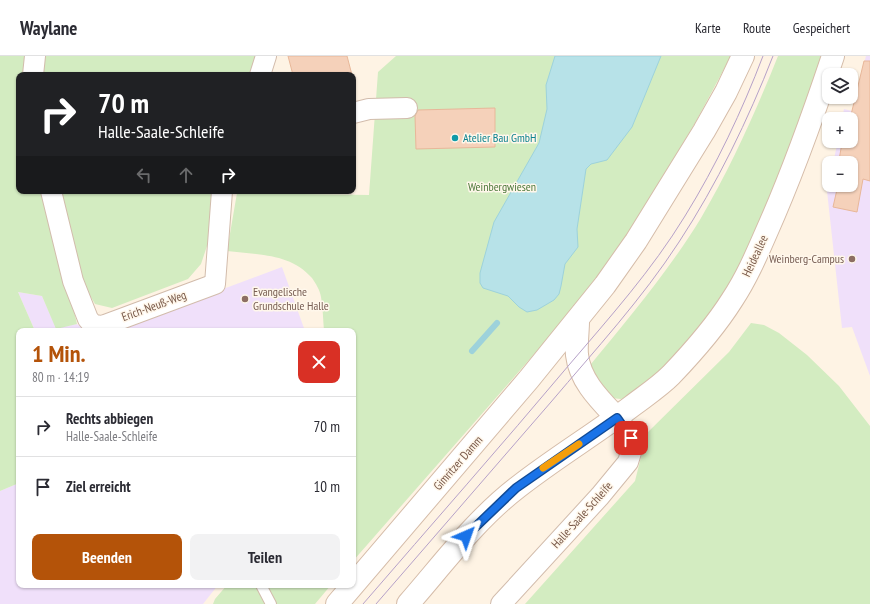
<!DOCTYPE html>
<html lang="de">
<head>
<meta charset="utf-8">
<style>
  body { margin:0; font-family:"PT Sans Narrow",sans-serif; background:#f2f2f3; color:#2b2b33; height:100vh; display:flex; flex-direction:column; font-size:15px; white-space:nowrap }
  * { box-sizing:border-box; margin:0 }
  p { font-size:13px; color:#7c7c81 }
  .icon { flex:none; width:22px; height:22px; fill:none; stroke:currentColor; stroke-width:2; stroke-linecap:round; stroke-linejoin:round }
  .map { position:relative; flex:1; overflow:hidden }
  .panel { position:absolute; left:16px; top:272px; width:340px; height:260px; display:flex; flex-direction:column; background:#fff; border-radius:8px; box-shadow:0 1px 3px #0004 }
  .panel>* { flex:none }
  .hud { position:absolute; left:16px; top:16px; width:340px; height:122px; border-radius:8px; box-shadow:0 1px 3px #0004; background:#202124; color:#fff; overflow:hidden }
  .buttons { position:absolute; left:822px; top:12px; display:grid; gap:8px }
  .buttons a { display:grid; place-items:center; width:36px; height:36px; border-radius:8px; background:#fff; box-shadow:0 1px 3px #0004; font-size:20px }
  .pin { position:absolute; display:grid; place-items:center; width:34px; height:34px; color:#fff; margin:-17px; border-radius:8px; box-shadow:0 2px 6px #0006 }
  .me { position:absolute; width:44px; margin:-22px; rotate:43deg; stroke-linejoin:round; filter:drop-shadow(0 0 3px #0008) }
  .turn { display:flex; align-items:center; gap:14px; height:84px; padding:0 16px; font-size:18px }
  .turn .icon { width:52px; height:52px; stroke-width:2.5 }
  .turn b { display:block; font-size:28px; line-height:34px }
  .lanes { display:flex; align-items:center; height:38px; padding:0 16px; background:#0003; justify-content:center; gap:20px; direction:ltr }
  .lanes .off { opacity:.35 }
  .round { display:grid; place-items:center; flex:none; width:42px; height:42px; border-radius:8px; background:#f2f2f3 }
  .overview { display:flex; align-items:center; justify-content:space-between; height:68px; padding:0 16px }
  h1 { font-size:24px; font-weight:800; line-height:30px; color:#b45309 }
  .primary-button { display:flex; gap:8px; margin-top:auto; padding:8px 16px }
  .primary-button a { flex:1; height:46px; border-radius:8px; background:#b45309; color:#fff; font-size:16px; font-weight:800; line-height:46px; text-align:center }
  .primary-button a+a { background:#f2f2f3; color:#2b2b33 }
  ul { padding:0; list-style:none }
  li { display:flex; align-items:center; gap:12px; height:60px; padding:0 16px; border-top:1px solid #e1e1e2 }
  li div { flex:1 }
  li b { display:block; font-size:15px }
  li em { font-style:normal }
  header { display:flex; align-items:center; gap:24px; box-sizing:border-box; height:56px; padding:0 20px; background:#fff; border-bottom:1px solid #e1e1e2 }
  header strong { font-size:19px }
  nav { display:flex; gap:22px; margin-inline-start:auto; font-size:14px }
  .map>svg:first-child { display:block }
  .education { fill:#f0e0fa }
  .green { fill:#d3ecc1 }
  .water { fill:#b7e2e8; stroke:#9dd2db }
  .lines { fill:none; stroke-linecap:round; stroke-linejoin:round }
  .stream { stroke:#9dd2db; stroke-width:6 }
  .building { fill:#f5d1ba; stroke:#e8b799 }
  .service-casing { stroke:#d2bcac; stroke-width:12 }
  .minor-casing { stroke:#d2bcac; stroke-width:22 }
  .secondary-casing { stroke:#d5bca9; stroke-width:24 }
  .service { stroke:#fff; stroke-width:10 }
  .minor { stroke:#fff; stroke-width:20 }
  .secondary { stroke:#fff; stroke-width:22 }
  .tram { stroke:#b6a1c8; stroke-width:1 }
  .route-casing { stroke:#114b97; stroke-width:10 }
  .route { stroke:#1a73e8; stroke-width:7 }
  .slow { stroke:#f59e0b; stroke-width:7 }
  .culture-dot { fill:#0f9aa8; stroke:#fff7eb; stroke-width:1.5 }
  .education-dot { fill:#8d6e63; stroke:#fff7eb; stroke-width:1.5 }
  .labels { text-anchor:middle; stroke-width:3; stroke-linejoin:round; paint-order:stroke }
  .culture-label { font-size:12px; fill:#0d838f; stroke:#fff7eb; text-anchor:start }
  .park-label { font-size:12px; fill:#4e793c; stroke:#fff7eb }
  .street-label { font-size:12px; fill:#785848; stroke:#fff7eb }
  .education-label { font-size:12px; fill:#785e54; stroke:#fff7eb; text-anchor:end }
</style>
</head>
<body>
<header>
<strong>Waylane</strong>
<nav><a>Karte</a><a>Route</a><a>Gespeichert</a></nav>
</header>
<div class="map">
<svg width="870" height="548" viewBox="0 0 870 548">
  <rect width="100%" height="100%" fill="#fef3e4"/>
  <path class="education" d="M 866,0 L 870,0 L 870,320 L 852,271 L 842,272 L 827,135 L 829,126 L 829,129 L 851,129 L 851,107 L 833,107 L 838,85 L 851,85 L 851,63 L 842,63 L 844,53 L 852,55 Z
    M 282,211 L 305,275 L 110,275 Z
    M 18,236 L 42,240 L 56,272 L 77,268 L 88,275 L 35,275 Z
    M 19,427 L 19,529 L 218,529 L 203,548 L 0,548 L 0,435 Z"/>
  <path class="green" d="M 0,0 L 32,0 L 29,19 L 19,19 L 19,135 L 46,135 L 77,268 L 56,273 L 42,240 L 18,236 L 35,275 L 19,275 L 19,427 L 0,435 Z
    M 42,0 L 262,0 L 256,19 L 39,19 Z
    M 396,0 L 731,0 L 694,69 L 645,150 L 592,232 L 353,505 L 353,275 L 324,275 C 323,264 323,252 321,241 C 320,234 316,228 312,222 C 290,197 258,199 227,195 L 237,137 L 369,139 L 378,16 Z
    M 778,0 L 824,0 L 745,212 L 681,299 L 632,339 L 621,343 L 611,342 L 587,313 C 627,264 668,216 701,162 C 731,111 756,55 778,0 Z
    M 57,135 L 217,135 L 213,169 L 207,190 L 201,208 L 188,223 L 112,252 L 95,248 L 82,226 Z
    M 751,267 L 764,269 L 779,277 L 807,299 L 839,330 L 870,370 L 870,548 L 525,548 L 635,425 L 647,377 L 729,296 Z
    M 227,529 L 331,529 L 315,548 L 213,548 L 215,543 Z"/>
  <path class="water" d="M 555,0 L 661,0 L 632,71 L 607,104 L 591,108 L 586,113 L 577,173 L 578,191 L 565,208 L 561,230 L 559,238 L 554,244 L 537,254 L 527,256 L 519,251 L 508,240 L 483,232 L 480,227 L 480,217 L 494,166 L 539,87 L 547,53 L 546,29 Z"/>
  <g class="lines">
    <path class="stream" d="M 472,295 L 497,267"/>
  </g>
  <path class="building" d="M 288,0 L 347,0 L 352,19 L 293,19 Z
    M 864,5 L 870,5 L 870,125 L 863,123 L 857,156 L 833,151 L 838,129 L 851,129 L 851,107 L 843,107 L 844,105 L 839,104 L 842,87 L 844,88 L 845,85 L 851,85 L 850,63 Z
    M 495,52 L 495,91 L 416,93 L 415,60 L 418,54 Z"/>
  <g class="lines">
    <defs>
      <path id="service" d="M 261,529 L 271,548"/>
      <path id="minor" d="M 33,19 L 35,0
        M 260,19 L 266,0
        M 353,57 L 369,53 L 407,52
        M 51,135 L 73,225 L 88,263 L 93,269 L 102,270 L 215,228 L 222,135
        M 501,548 L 600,440 L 628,406 L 632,393 L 631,381 L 617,362"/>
      <path id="secondary" d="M 578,265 C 578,276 576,288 577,299 C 580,325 600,344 617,362
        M 337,548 L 529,323 L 605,229 L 636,185 L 704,75 L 726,36 L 743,0
        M 408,548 C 443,508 476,463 518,431 C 555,402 595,378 632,350 C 645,340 659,331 671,319 C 693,296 715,271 732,244 C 746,223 756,200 766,177 C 792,119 813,60 833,0"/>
    </defs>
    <use href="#service" class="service-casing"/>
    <use href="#minor" class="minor-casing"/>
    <use href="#secondary" class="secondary-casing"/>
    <use href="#service" class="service"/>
    <use href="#minor" class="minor"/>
    <use href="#secondary" class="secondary"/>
    <path class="tram" d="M 363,548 C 432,468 501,390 569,309 C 610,261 652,214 685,160 C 716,110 742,55 763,0
      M 376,548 C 434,481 493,413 551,346 C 595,294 642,243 679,186 C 717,128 748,64 773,0"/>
  </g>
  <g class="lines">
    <defs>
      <path id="route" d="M 466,480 L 516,432 L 617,362 L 631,382"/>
    </defs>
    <use href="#route" class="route-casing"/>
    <use href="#route" class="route"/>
    <path class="slow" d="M 543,412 L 579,388"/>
  </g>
  <circle class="culture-dot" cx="455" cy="82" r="4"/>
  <g class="education-dot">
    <circle cx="852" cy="203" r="4"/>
    <circle cx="245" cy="243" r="4"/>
  </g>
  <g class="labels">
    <g class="culture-label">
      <text x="463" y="86">Atelier Bau GmbH</text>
    </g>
    <g class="park-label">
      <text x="502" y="135">Weinbergwiesen</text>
    </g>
    <g class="street-label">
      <text transform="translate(755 200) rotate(-65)" y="4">Heideallee</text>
      <text transform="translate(154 250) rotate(-20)" y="4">Erich-Neuß-Weg</text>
      <text transform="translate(458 407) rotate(-49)" y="4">Gimritzer Damm</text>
      <text transform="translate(582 459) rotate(-48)" y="4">Halle-Saale-Schleife</text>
    </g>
    <g class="education-label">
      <text x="844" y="207">Weinberg-Campus</text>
      <text x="253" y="240" text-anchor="start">Evangelische<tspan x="253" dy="14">Grundschule Halle</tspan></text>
    </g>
  </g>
</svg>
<div class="buttons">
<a><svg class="icon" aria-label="layers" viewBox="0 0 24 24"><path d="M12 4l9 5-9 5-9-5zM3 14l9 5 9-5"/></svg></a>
<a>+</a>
<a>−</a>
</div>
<div class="pin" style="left:631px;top:382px;background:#d93025"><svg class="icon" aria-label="arrive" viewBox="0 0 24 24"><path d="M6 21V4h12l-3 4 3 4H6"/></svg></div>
<svg class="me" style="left:466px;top:480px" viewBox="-20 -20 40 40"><path d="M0-17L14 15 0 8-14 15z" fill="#1a73e8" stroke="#fff" stroke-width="4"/></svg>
<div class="hud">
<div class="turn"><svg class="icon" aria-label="right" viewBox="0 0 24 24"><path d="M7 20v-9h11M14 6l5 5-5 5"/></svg><div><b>70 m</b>Halle-Saale-Schleife</div></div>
<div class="lanes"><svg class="icon off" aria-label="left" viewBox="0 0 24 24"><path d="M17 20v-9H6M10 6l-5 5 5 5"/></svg><svg class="icon off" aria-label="ahead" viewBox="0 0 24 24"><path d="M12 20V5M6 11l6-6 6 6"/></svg><svg class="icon" aria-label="right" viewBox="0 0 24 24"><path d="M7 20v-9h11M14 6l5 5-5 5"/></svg></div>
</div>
<section class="panel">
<div class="overview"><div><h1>1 Min.</h1><p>80 m · 14:19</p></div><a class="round" style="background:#d93025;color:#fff"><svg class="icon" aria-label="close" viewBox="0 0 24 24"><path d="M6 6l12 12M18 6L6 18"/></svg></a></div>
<ul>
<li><svg class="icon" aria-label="right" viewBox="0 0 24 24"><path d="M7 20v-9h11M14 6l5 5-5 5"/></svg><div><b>Rechts abbiegen</b><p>Halle-Saale-Schleife</p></div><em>70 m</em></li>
<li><svg class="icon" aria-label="arrive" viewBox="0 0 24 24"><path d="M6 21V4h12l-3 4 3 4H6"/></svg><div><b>Ziel erreicht</b></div><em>10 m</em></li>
</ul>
<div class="primary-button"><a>Beenden</a><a>Teilen</a></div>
</section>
</div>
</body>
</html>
